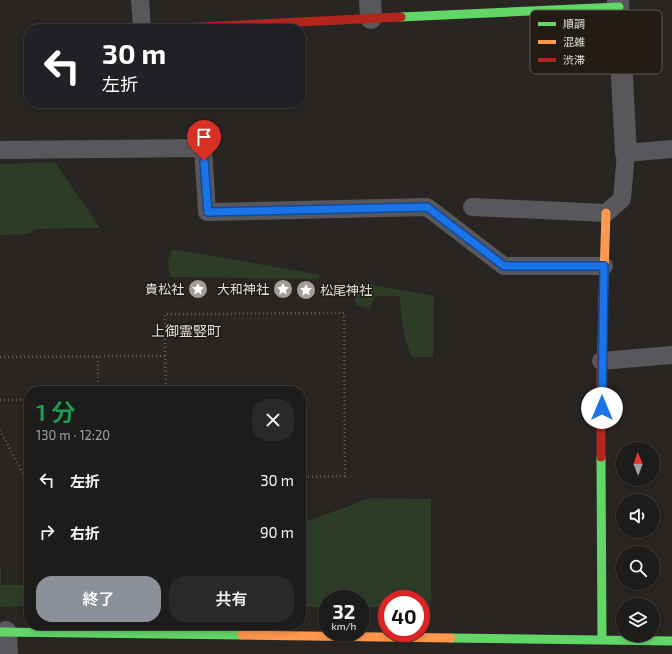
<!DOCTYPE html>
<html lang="ja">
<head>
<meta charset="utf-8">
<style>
  body { margin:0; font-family:"Exo 2","Noto Sans JP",sans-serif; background:#2b2927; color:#f1f3f6; height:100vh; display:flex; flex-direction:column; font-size:15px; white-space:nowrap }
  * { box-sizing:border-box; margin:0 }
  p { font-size:13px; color:#a1a1a2 }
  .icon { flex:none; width:22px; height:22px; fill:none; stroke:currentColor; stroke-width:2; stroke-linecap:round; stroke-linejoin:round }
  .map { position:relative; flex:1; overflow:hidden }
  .drawer { position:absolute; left:24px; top:386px; width:282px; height:244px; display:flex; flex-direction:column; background:#1e1c1a; border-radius:16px; box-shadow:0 2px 6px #0003,0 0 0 1px #3c3a39 }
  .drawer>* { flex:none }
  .top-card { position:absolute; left:24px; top:24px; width:282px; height:84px; border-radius:16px; box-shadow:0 2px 6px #0003,0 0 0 1px #3c3a39; background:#202124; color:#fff; overflow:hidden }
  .needle { width:26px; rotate:359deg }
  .fabs { position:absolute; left:616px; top:442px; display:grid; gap:8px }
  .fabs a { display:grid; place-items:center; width:44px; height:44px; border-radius:50%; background:#1e1c1a; box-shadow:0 2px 6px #0003,0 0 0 1px #3c3a39; font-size:20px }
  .speed { position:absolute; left:318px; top:590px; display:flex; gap:8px; font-size:20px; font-weight:700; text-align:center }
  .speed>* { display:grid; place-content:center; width:52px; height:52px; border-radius:50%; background:#1e1c1a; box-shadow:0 2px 6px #0003,0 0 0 1px #3c3a39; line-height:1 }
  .speed small { font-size:10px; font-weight:400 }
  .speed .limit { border:6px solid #d22; background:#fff; color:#111 }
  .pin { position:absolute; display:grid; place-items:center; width:34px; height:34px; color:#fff; margin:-41px -17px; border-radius:50% 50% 50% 0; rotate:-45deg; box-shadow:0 0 4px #0007 }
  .pin .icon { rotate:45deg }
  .me { position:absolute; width:44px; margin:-22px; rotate:0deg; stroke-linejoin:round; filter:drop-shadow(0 0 3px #0008) }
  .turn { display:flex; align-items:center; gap:14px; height:84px; padding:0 12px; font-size:18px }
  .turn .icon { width:52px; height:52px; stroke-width:2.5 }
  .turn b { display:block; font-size:28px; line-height:34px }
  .round { display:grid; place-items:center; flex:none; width:42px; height:42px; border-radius:16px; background:#2b2927 }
  .headline { display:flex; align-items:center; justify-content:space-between; height:68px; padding:0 12px }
  h1 { font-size:24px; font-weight:600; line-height:30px; color:#1e9e55 }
  .action { display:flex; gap:8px; margin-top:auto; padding:8px 12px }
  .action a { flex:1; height:46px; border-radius:16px; background:#8c9099; color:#fff; font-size:16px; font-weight:600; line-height:46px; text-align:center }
  .action a+a { background:#2b2927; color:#f1f3f6 }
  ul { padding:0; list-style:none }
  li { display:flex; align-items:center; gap:12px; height:52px; padding:0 12px }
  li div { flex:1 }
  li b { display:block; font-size:15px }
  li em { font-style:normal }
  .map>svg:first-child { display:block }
  .green { fill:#2d3c26 }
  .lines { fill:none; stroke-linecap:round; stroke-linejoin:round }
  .path { stroke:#5b5a5a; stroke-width:2.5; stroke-dasharray:1 3; stroke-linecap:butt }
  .lane { stroke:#58575b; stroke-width:18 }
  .street { stroke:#58575b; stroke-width:22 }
  .fast { stroke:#63d668; stroke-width:9 }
  .slow { stroke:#ff974d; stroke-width:9 }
  .jam { stroke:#b3261e; stroke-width:9 }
  .route-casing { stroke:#114b97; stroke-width:10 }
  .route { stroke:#1a73e8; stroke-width:7 }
  .labels { text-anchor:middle; stroke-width:3; stroke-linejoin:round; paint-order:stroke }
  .poi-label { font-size:13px; fill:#e2ded9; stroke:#221c14; text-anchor:end }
  .neighbourhood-label { font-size:14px; fill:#e2ded9; stroke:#221c14 }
  .key { fill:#221c14; stroke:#5c564f; stroke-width:1 }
  .key-label { font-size:11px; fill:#e2ded9 }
</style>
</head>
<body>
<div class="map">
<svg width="672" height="654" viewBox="0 0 672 654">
  <rect width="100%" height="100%" fill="#282522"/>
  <path class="green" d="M 55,162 L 100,228 L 35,229 L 29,234 L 0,235 L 0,164 Z
    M 172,249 L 321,275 L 317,279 L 170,277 L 168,261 Z
    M 357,282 L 434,296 L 433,357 L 412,357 C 403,340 401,315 400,296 L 375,296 L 370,308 L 356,305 L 354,297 L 353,285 Z
    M 370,498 L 431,499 L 431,607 L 421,607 L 421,599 L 387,599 L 387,607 L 361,607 L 361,599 L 327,599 L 327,607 L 301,607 L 301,522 L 305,522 Z
    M 0,568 L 1,568 L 1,585 L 29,585 L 29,606 L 0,607 Z"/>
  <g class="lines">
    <path class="path" d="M 165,356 L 165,314 L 344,313 L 345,476 L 301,477
      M 0,357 L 165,356 L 166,391
      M 98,357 L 98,391
      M 0,400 L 29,400
      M 0,430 L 29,485"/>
    <path class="lane" d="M 140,0 L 142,29
      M 0,150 L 203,148 L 207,212 L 427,207 L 504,266 L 604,266
      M 472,207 L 606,213 L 622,199 L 626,153 L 672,149
      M 601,361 L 672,355"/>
    <path class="street" d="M 370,0 L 371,18
      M 618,0 L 626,153
      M 6,632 L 7,654"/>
    <path class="fast" d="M 401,17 L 619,7
      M 601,457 L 602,640
      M 0,632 L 242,635
      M 451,638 L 672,641"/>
    <path class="slow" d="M 603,306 L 606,213
      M 242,635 L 451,638"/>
    <path class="jam" d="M 161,29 L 401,17
      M 601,457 L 601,361 L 603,306"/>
  </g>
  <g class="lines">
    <defs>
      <path id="route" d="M 204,161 L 208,212 L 427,207 L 504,266 L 604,266 L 602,408"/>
    </defs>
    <use href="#route" class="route-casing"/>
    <use href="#route" class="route"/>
  </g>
  <defs>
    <symbol id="sight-disc" viewBox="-11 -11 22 22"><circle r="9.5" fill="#a19d99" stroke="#221c14"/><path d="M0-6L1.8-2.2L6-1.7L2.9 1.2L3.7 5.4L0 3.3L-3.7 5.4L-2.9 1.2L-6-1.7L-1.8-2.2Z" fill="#fff"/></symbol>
  </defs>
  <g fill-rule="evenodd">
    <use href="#sight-disc" x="187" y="278" width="22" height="22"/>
    <use href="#sight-disc" x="272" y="278" width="22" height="22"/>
    <use href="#sight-disc" x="295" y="279" width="22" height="22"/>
  </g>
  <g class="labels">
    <g class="poi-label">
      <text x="184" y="294">貴松社</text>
      <text x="269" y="294">大和神社</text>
      <text x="320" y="295" text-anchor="start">松尾神社</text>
    </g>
    <g class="neighbourhood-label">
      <text x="186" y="336">上御霊竪町</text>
    </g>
  </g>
  <rect x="530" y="10" width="132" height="64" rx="6" class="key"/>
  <rect x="538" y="22" width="18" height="4" fill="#63d668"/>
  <rect x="538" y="40" width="18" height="4" fill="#ff974d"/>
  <rect x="538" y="58" width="18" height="4" fill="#b3261e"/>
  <g class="key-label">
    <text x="563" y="28">順調</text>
    <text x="563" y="46">混雑</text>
    <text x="563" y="64">渋滞</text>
  </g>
</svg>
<div class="fabs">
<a><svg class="needle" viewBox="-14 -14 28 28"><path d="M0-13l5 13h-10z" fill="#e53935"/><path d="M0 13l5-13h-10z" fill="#a1a1a2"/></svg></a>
<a><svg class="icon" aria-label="sound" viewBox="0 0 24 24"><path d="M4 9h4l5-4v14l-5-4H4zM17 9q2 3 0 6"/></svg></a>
<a><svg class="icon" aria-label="search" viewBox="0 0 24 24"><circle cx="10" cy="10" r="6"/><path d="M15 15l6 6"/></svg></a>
<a><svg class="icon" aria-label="layers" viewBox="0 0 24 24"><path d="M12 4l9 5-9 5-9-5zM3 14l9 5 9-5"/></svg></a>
</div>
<div class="speed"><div>32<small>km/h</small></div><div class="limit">40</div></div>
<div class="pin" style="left:204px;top:161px;background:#d93025"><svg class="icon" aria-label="arrive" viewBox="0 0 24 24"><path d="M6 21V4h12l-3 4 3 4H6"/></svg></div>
<svg class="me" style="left:602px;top:408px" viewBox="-20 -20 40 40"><circle r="19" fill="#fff"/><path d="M0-13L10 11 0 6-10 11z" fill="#1a73e8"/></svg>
<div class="top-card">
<div class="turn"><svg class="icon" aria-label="left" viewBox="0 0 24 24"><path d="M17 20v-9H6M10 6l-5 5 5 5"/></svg><div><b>30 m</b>左折</div></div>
</div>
<section class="drawer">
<div class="headline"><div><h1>1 分</h1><p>130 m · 12:20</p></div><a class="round"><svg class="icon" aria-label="close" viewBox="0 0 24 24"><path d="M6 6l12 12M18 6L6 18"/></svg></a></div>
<ul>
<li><svg class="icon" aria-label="left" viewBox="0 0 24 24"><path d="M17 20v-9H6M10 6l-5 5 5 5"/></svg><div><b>左折</b></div><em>30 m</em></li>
<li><svg class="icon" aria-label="right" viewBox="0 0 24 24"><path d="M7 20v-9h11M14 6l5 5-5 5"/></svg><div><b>右折</b></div><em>90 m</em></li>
</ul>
<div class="action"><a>終了</a><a>共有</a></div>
</section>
</div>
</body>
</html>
